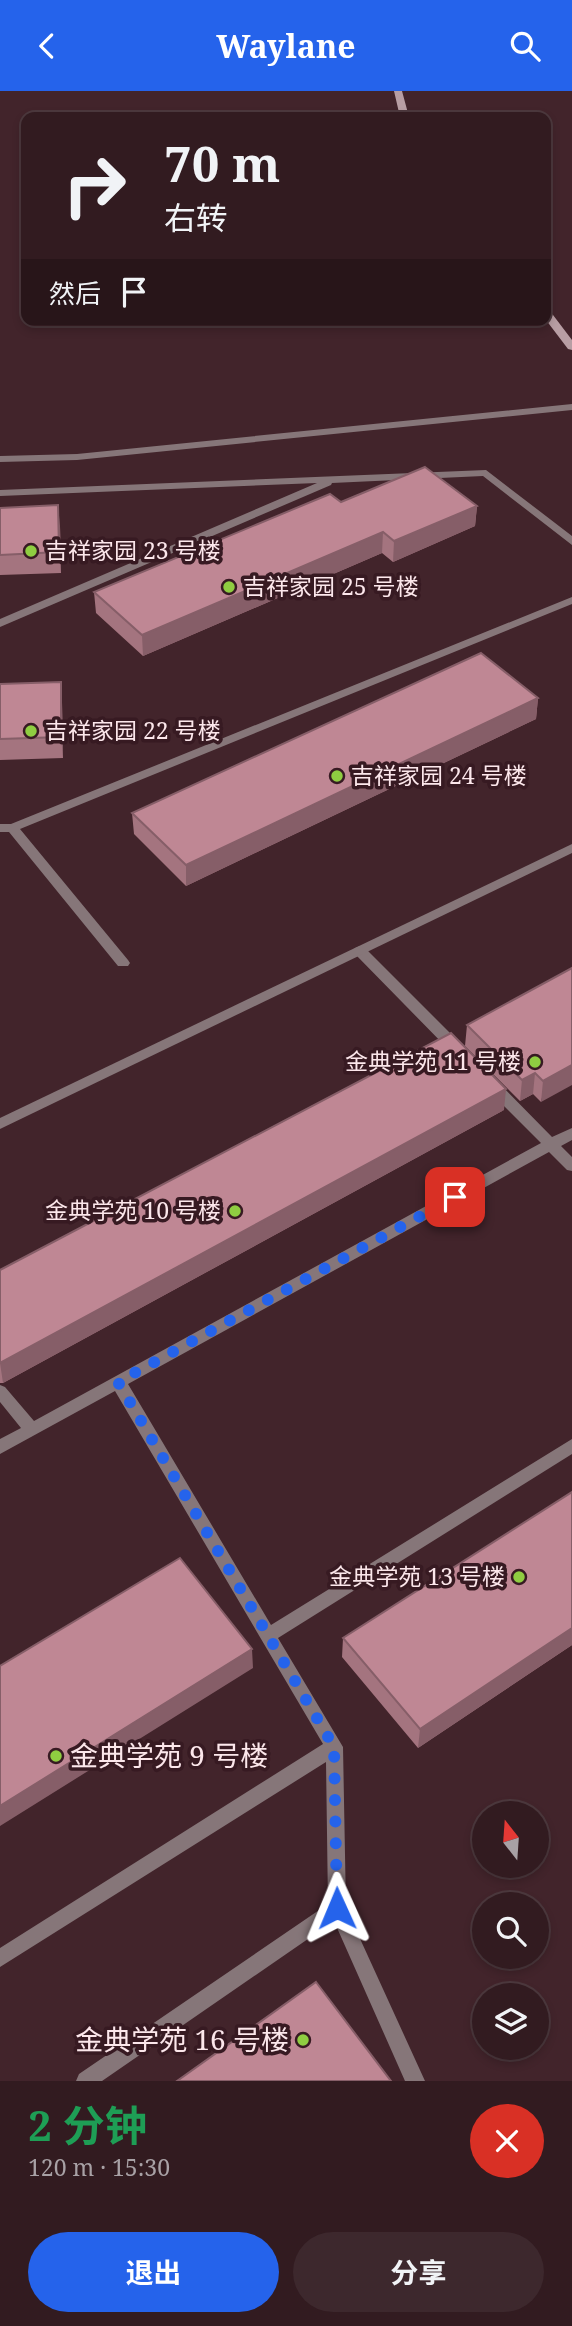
<!DOCTYPE html>
<html lang="zh">
<head>
<meta charset="utf-8">
<style>
  body { margin:0; font-family:"Noto Serif","Noto Sans SC",serif; background:#3d282d; color:#f1f3f6; height:100vh; display:flex; flex-direction:column; font-size:26px; white-space:nowrap }
  * { box-sizing:border-box; margin:0 }
  p { font-size:23px; color:#a8a1a5 }
  .icon { flex:none; width:38px; height:38px; fill:none; stroke:currentColor; stroke-width:2; stroke-linecap:round; stroke-linejoin:round }
  .map { position:relative; height:1990px; overflow:hidden }
  .panel { display:flex; flex-direction:column; background:#321b20; flex:1 }
  .panel>* { flex:none }
  .guide { position:absolute; left:21px; top:21px; width:530px; height:214px; border-radius:14px; box-shadow:0 4px 10px #0003,0 0 0 2px #4d393e; background:#321b20; color:#f1f3f6; overflow:hidden }
  .needle { width:46px; rotate:343deg }
  .tools { position:absolute; left:472px; top:1710px; display:grid; gap:14px }
  .tools a { display:grid; place-items:center; width:77px; height:77px; border-radius:50%; background:#321b20; box-shadow:0 4px 10px #0003,0 0 0 2px #4d393e; font-size:35px }
  .pin { position:absolute; display:grid; place-items:center; width:60px; height:60px; color:#fff; margin:-30px; border-radius:14px; box-shadow:0 4px 10px #0006 }
  .me { position:absolute; width:77px; margin:-38px; rotate:359deg; stroke-linejoin:round; filter:drop-shadow(0 0 5px #0008) }
  .turn { display:flex; align-items:center; gap:24px; height:147px; padding:0 28px; font-size:32px }
  .turn .icon { width:91px; height:91px; stroke-width:2.5 }
  .turn b { display:block; font-size:49px; line-height:60px }
  .then { display:flex; align-items:center; height:66px; padding:0 28px; background:#0003; gap:14px; font-size:26px }
  .round { display:grid; place-items:center; flex:none; width:74px; height:74px; border-radius:37px; background:#3d282d }
  .summary { display:flex; align-items:center; justify-content:space-between; height:119px; padding:0 28px }
  h1 { font-size:42px; font-weight:700; line-height:52px; color:#1e9e55 }
  .action { display:flex; gap:14px; margin-top:auto; padding:14px 28px }
  .action a { flex:1; height:80px; border-radius:42px; background:#2563eb; color:#fff; font-size:28px; font-weight:700; line-height:80px; text-align:center }
  .action a+a { background:#3d282d; color:#f1f3f6 }
  header { display:flex; justify-content:space-between; align-items:center; height:91px; padding:0 28px; background:#2563eb; color:#fff; font-size:32px; font-weight:700 }
  .map>svg:first-child { display:block }
  .lines { fill:none; stroke-linecap:round; stroke-linejoin:round }
  .minor { fill:#867679; fill-rule:evenodd }
  .tertiary { fill:#867679; fill-rule:evenodd }
  .secondary { fill:#b89ea4; fill-rule:evenodd }
  .wall { fill:#a4747f }
  .shaded-wall { fill:#865e68 }
  .building { fill:#bf8794; stroke:#865e68; stroke-width:2 }
  .route { stroke:#2563eb; stroke-width:12; stroke-dasharray:0 21.6 }
  .poi-dot { fill:#8fcd41; stroke:#371a22; stroke-width:2.5 }
  .labels { text-anchor:middle; stroke-width:7; stroke-linejoin:round; paint-order:stroke }
  .poi-label { font-size:23px; fill:#fce7eb; stroke:#371a22; text-anchor:start }
  .near-poi-label { font-size:28px; fill:#fce7eb; stroke:#371a22; text-anchor:start }
</style>
</head>
<body>
<header><svg class="icon" aria-label="back" viewBox="0 0 24 24"><path d="M15 5l-7 7 7 7"/></svg>Waylane<svg class="icon" aria-label="search" viewBox="0 0 24 24"><circle cx="10" cy="10" r="6"/><path d="M15 15l6 6"/></svg></header>
<div class="map">
<svg width="572" height="1990" viewBox="0 0 572 1990">
  <rect width="100%" height="100%" fill="#42242b"/>
  <g class="lines">
    <path class="minor" d="M 572,313 L 572,319 L 77,369 L 0,371 L 0,365 L 77,363 Z
      M 486,379 L 572,445 L 572,454 L 483,385 L 332,392 L 331,394 L 0,536 L 0,528 L 317,392 L 0,405 L 0,399 Z
      M 572,506 L 572,513 L 20,738 L 128,869 L 130,872 L 128,875 L 118,875 L 9,741 L 0,741 L 0,733 L 11,733 Z
      M 360,855 L 365,857 L 462,954 L 464,958 L 462,962 L 452,962 L 355,863 L 353,860 L 355,857 Z
      M 493,990 L 498,991 L 552,1046 L 572,1037 L 572,1049 L 561,1055 L 572,1066 L 572,1080 L 567,1079 L 549,1061 L 128,1293 L 271,1534 L 572,1348 L 572,1363 L 278,1547 L 343,1656 L 346,1817 L 425,1990 L 405,1990 L 334,1830 L 102,1990 L 76,1990 L 79,1983 L 328,1813 L 326,1671 L 0,1876 L 0,1857 L 323,1653 L 115,1300 L 0,1363 L 0,1348 L 21,1337 L 0,1311 L 0,1294 L 5,1296 L 34,1330 L 541,1052 L 488,999 L 486,995 L 488,991 Z"/>
    <path class="tertiary" d="M 572,753 L 572,762 L 0,1038 L 0,1027 Z"/>
    <path class="secondary" d="M 394,0 L 402,0 L 409,26 L 400,26 Z
      M 546,219 L 550,220 L 572,249 L 572,259 L 568,258 L 546,229 Z"/>
  </g>
  <path class="wall" d="M 477,415 L 475,435 L 393,471 L 382,462 L 143,565 L 96,522 L 94,501 Z
    M 0,417 L 60,435 L 61,482 L 0,484 Z
    M 0,593 L 62,611 L 63,667 L 0,669 Z
    M 538,607 L 536,628 L 186,795 L 134,743 L 132,722 Z
    M 572,877 L 541,1011 L 533,1003 L 520,1010 L 465,955 L 467,934 Z
    M 504,1019 L 3,1292 L 0,1292 L 0,1179 Z
    M 572,1401 L 572,1554 L 418,1657 L 342,1566 L 343,1547 Z"/>
  <path class="shaded-wall" d="M 58,414 L 60,435 L 61,482 L 59,461 Z
    M 477,415 L 475,435 L 393,471 L 394,450 Z
    M 383,441 L 382,462 L 143,565 L 142,544 Z
    M 61,591 L 62,611 L 63,667 L 61,646 Z
    M 538,607 L 536,628 L 186,795 L 186,774 Z
    M 572,974 L 572,994 L 541,1011 L 543,990 Z
    M 535,982 L 533,1003 L 520,1010 L 522,989 Z
    M 506,998 L 504,1019 L 3,1292 L 0,1272 Z
    M 572,1537 L 572,1554 L 418,1657 L 420,1638 Z
    M 252,1558 L 253,1577 L 0,1735 L 0,1715 Z"/>
  <path class="building" d="M 425,376 L 477,415 L 394,450 L 383,441 L 142,544 L 94,501 L 330,403 L 341,411 Z
    M 58,414 L 59,461 L 0,464 L 0,417 Z
    M 481,562 L 538,607 L 186,774 L 132,722 Z
    M 61,591 L 61,646 L 0,648 L 0,593 Z
    M 572,877 L 572,974 L 543,990 L 535,982 L 522,989 L 467,934 Z
    M 451,942 L 506,998 L 0,1272 L 0,1179 Z
    M 572,1401 L 572,1537 L 420,1638 L 343,1547 Z
    M 180,1467 L 252,1558 L 0,1715 L 0,1575 Z
    M 316,1891 L 391,1990 L 177,1990 Z"/>
  <g class="lines">
    <path class="route" d="M 337,1817 L 334,1656 L 118,1291 L 455,1106"/>
  </g>
  <g class="poi-dot">
    <circle cx="31" cy="460" r="7"/>
    <circle cx="229" cy="496" r="7"/>
    <circle cx="31" cy="640" r="7"/>
    <circle cx="337" cy="685" r="7"/>
    <circle cx="535" cy="971" r="7"/>
    <circle cx="235" cy="1120" r="7"/>
    <circle cx="519" cy="1486" r="7"/>
    <circle cx="56" cy="1665" r="7"/>
    <circle cx="303" cy="1949" r="7"/>
  </g>
  <g class="labels">
    <g class="poi-label">
      <text x="45" y="468">吉祥家园 23 号楼</text>
      <text x="243" y="504">吉祥家园 25 号楼</text>
      <text x="45" y="648">吉祥家园 22 号楼</text>
      <text x="351" y="693">吉祥家园 24 号楼</text>
      <text x="521" y="979" text-anchor="end">金典学苑 11 号楼</text>
      <text x="221" y="1128" text-anchor="end">金典学苑 10 号楼</text>
      <text x="505" y="1494" text-anchor="end">金典学苑 13 号楼</text>
    </g>
    <g class="near-poi-label">
      <text x="70" y="1675">金典学苑 9 号楼</text>
      <text x="289" y="1959" text-anchor="end">金典学苑 16 号楼</text>
    </g>
  </g>
</svg>
<div class="tools">
<a><svg class="needle" viewBox="-14 -14 28 28"><path d="M0-13l5 13h-10z" fill="#e53935"/><path d="M0 13l5-13h-10z" fill="#a8a1a5"/></svg></a>
<a><svg class="icon" aria-label="search" viewBox="0 0 24 24"><circle cx="10" cy="10" r="6"/><path d="M15 15l6 6"/></svg></a>
<a><svg class="icon" aria-label="layers" viewBox="0 0 24 24"><path d="M12 4l9 5-9 5-9-5zM3 14l9 5 9-5"/></svg></a>
</div>
<div class="pin" style="left:455px;top:1106px;background:#d93025"><svg class="icon" aria-label="arrive" viewBox="0 0 24 24"><path d="M6 21V4h12l-3 4 3 4H6"/></svg></div>
<svg class="me" style="left:337px;top:1817px" viewBox="-20 -20 40 40"><path d="M0-17L14 15 0 8-14 15z" fill="#2563eb" stroke="#fff" stroke-width="4"/></svg>
<div class="guide">
<div class="turn"><svg class="icon" aria-label="right" viewBox="0 0 24 24"><path d="M7 20v-9h11M14 6l5 5-5 5"/></svg><div><b>70 m</b>右转</div></div>
<div class="then">然后<svg class="icon" aria-label="arrive" viewBox="0 0 24 24"><path d="M6 21V4h12l-3 4 3 4H6"/></svg></div>
</div>
</div>
<section class="panel">
<div class="summary"><div><h1>2 分钟</h1><p>120 m · 15:30</p></div><a class="round" style="background:#d93025;color:#fff"><svg class="icon" aria-label="close" viewBox="0 0 24 24"><path d="M6 6l12 12M18 6L6 18"/></svg></a></div>
<div class="action"><a>退出</a><a>分享</a></div>
</section>
</body>
</html>
